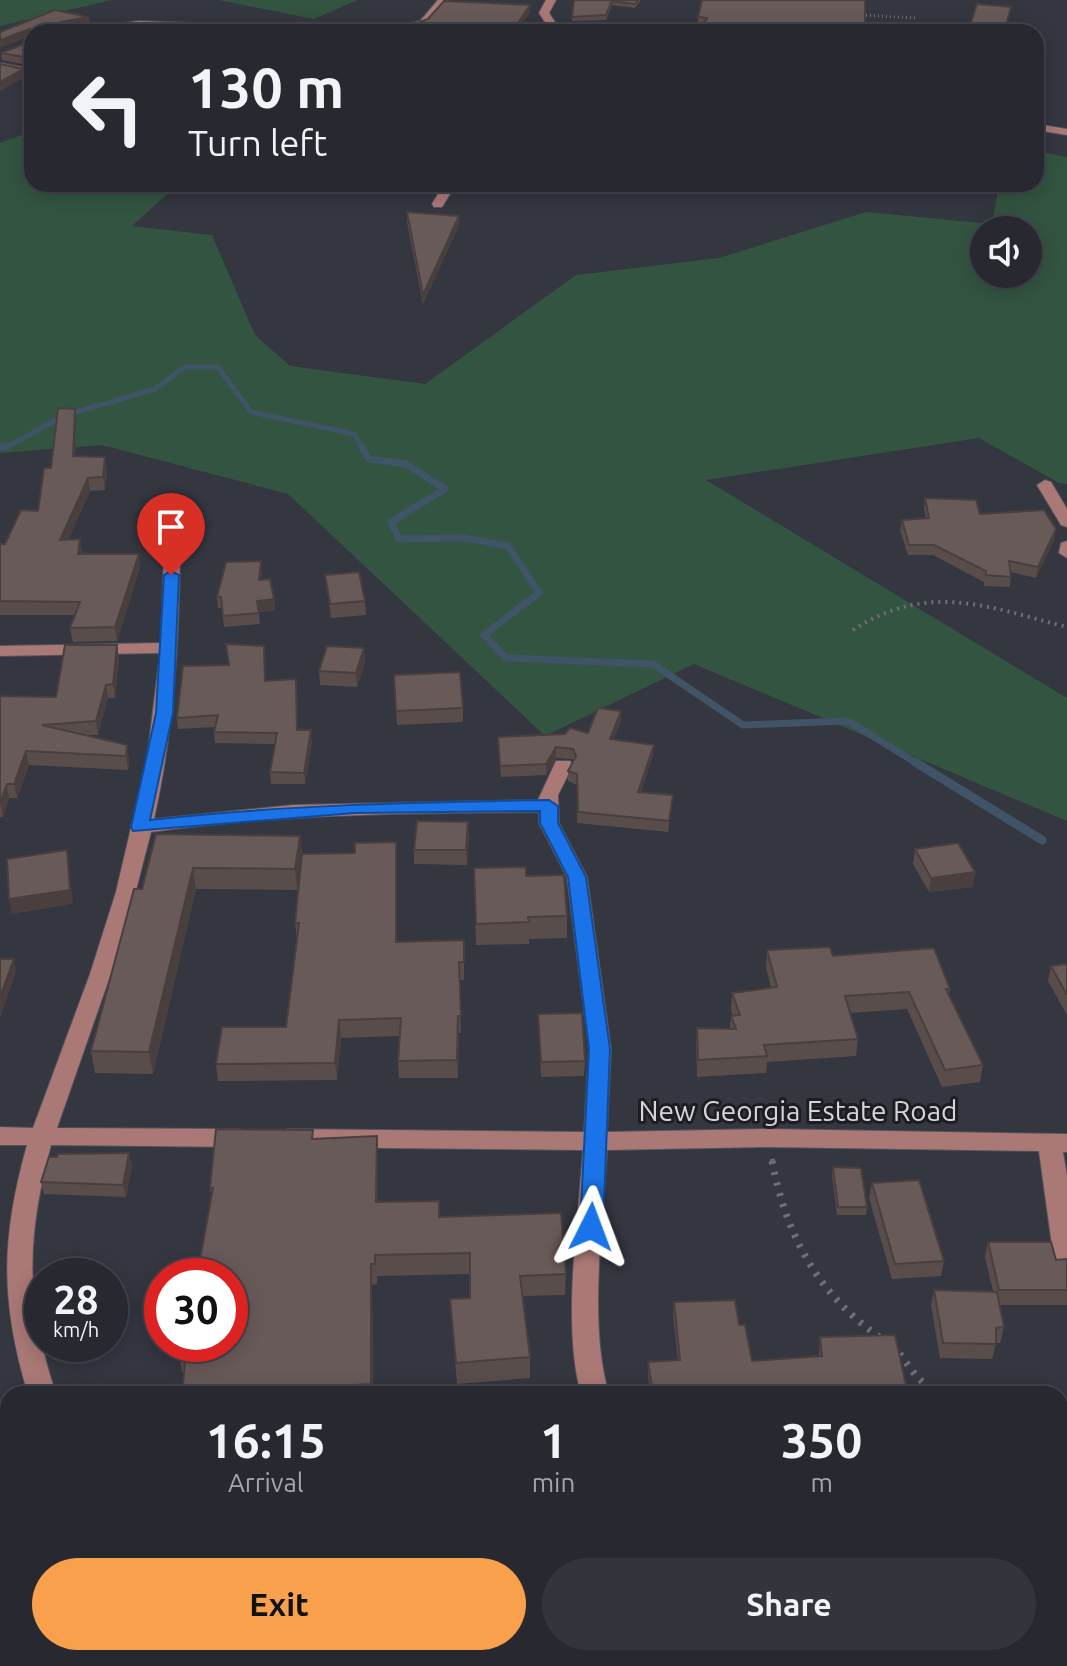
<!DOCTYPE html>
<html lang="en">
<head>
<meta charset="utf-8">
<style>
  body { margin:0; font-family:Ubuntu,sans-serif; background:#33343c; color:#f1f3f6; height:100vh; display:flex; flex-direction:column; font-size:30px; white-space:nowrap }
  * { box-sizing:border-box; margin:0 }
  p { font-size:26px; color:#a4a6ab }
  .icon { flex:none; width:44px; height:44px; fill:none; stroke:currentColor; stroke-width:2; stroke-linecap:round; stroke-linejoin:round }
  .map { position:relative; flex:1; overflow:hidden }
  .details { position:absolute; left:0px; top:1386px; width:1068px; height:280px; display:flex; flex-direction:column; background:#272830; border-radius:24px 24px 0 0; box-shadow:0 4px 20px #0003,0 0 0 2px #43444c }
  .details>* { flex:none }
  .top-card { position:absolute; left:24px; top:24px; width:1020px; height:168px; border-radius:24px; box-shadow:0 4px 20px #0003,0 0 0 2px #43444c; background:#272830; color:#f1f3f6; overflow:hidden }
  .tools { position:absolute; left:970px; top:216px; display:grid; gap:16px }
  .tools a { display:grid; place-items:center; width:72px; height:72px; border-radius:50%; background:#272830; box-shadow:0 4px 20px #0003,0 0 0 2px #43444c; font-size:40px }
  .speed { position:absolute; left:24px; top:1258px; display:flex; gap:16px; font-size:40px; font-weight:700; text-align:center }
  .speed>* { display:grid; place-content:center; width:104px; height:104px; border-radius:50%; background:#272830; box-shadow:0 4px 20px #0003,0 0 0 2px #43444c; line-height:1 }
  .speed small { font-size:20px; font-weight:400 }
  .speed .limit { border:12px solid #d22; background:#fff; color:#111 }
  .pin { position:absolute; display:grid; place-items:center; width:68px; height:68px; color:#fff; margin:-82px -34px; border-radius:50% 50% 50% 0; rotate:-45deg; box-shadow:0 0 8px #0007 }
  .pin .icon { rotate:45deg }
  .me { position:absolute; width:88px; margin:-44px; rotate:3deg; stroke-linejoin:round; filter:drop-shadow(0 0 6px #0008) }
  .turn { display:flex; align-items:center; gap:28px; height:168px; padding:0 32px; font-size:36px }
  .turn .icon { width:104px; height:104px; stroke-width:2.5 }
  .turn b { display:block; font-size:56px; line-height:68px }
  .eta { display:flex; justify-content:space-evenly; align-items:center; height:136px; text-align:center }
  .eta b { font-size:48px; font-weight:700; line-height:56px }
  .cta { display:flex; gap:16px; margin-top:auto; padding:16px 32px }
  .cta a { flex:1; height:92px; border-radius:48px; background:#f9a04c; color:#111; font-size:32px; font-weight:700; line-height:92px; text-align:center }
  .cta a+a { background:#33343c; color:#f1f3f6 }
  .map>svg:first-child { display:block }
  .green { fill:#335441; fill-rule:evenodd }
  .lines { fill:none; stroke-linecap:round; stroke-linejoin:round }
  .stream-far2 { stroke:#405367; stroke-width:5 }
  .stream-far1 { stroke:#405367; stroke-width:7 }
  .stream { stroke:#405367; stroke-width:9 }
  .minor-casing { stroke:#51535c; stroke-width:2 }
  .path-far3 { stroke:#6e6f78; stroke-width:3; stroke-dasharray:1 3; stroke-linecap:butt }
  .path-far2 { stroke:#6e6f78; stroke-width:4; stroke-dasharray:2 5; stroke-linecap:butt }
  .path-far1 { stroke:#6e6f78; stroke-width:5; stroke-dasharray:2 6; stroke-linecap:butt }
  .path { stroke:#6e6f78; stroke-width:7; stroke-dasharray:3 8; stroke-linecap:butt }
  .minor { fill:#aa7976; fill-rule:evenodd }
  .wall { fill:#594d4c }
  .shaded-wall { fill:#493f3e }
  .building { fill:#685a58; stroke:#493f3e; stroke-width:2 }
  .route { fill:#1a73e8; stroke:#114b97; stroke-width:2 }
  .labels { text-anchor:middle; stroke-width:6; stroke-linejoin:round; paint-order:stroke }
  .street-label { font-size:28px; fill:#d4d5db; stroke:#1d1d22 }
</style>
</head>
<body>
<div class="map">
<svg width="1067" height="1666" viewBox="0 0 1067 1666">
  <rect width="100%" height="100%" fill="#343640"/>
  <path class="green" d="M 0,0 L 112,0 L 0,26 Z
    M 219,0 L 358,0 L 314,19 Z
    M 32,131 L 32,184 L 178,184 L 132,226 L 212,235 L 255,335 L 290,366 L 425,384 L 576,275 L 719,258 L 866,212 L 992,224 L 999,184 L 1036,184 L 1036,151 L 1067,157 L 1067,484 L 1059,483 L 979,438 L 706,480 L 1067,698 L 1067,821 L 694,664 L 545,736 L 288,494 L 102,445 L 0,453 L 0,143 ZM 984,230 L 1028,230 L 1028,274 L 984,274 Z"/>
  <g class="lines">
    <path class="stream-far2" d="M 0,447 L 7,447 L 63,416 L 155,389 L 184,367 L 218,367 L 251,412 L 354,434 L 363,448"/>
    <path class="stream-far1" d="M 361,446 L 369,459 L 406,464 L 445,489 L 391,522 L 399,539 L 464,538 L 508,546 L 539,593 L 484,635 L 506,658 L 653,664 L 743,725 L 848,721 L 918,764
      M 0,447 L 8,446"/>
    <path class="stream" d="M 915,762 L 1042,840"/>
    <defs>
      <path id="minor" d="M 438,0 L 448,0 L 426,25 L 411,29 L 278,32 L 138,27 L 62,32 L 138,21 L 278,26 L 411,23 L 420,21 Z
        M 546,0 L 556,0 L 549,13 L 557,25 L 556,32 L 546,32 L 547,25 L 539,13 Z
        M 0,63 L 32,69 L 32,75 L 0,69 Z
        M 1036,124 L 1067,129 L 1067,135 L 1036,130 Z
        M 444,184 L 456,184 L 442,207 L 434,207 L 432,204 Z
        M 1045,480 L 1051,482 L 1067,509 L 1067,527 L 1061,525 L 1037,485 Z
        M 1067,541 L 1067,558 L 1059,553 L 1061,543 Z
        M 172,546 L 180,551 C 179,642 174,729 154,819 L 293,805 L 538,800 L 556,761 L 570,761 L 573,765 L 558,795 L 559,823 L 587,877 L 611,1049 L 607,1132 L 769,1129 L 1067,1134 L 1067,1152 L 1063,1152 L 1067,1176 L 1067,1270 L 1058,1267 L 1054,1260 L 1039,1151 L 769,1147 L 607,1150 C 603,1223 588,1325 609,1394 L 581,1394 C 562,1325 578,1223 583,1150 L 288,1147 L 280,1144 L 276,1138 L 280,1132 L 288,1129 L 584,1132 L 589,1049 L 567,877 L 539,823 L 539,812 C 409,813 280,814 151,832 L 125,933 L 57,1128 L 240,1129 L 248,1132 L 252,1138 L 248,1144 L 240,1147 L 51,1145 C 26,1239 25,1301 56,1394 L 28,1394 C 0,1301 1,1238 27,1145 L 0,1145 L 0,1127 L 33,1128 L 90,974 L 116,892 L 147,759 L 160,653 L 0,656 L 0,646 L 161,643 L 164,551 Z
        M 899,1658 L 929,1658 L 930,1666 L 900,1666 Z"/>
    </defs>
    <use href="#minor" class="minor-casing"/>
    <path class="path-far3" d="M 858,15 L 917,18
      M 1036,67 L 1039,66"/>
    <path class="path-far2" d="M 853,630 C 928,581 988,607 1067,627"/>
    <path class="path-far1" d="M 772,1159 L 773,1163"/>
    <path class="path" d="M 772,1161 C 786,1235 818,1295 881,1338
      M 893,1345 L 917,1377 L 936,1394
      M 1060,1448 L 1067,1450
      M 976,1658 L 989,1666"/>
    <use href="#minor" class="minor"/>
  </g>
  <path class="wall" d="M 574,0 L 641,0 L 635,8 L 612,5 L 606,20 L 572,21 Z
    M 865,0 L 703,25 L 698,24 L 698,17 Z
    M 32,41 L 32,66 L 2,60 L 1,53 Z
    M 407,212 L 459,216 L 459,225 L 423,304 L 407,222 Z
    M 76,421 L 75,456 L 107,470 L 105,490 L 90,491 L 68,540 L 82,554 L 140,567 L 117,641 L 73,642 L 70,628 L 75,615 L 0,615 L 0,544 L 5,544 L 38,511 L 51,468 Z
    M 925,498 L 980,514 L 1056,529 L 1054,540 L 1036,578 L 1011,572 L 1010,587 L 984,586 L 984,582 L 933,555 L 908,555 L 900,530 L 902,520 L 926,519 L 924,508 Z
    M 262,572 L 261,579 L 274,599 L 275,610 L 259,612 L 260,624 L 224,627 L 222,608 L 218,608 L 217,597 Z
    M 325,575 L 365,601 L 366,615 L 331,618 Z
    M 117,645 L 119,658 L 115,698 L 108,698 L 98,735 L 87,735 L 129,758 L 128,770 L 29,765 L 17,798 L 9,798 L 3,817 L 0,817 L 0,696 L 56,697 Z
    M 264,646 L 265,681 L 297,690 L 298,730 L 312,742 L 305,784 L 271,784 L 270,772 L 275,744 L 215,743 L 214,732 L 215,727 L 178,729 L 177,718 L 229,665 Z
    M 364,648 L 365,662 L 357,687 L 320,685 L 319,671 Z
    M 394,675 L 463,708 L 463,722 L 397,725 Z
    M 621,711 L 621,722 L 613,739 L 653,755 L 641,792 L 673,795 L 668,832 L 577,823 L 577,785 L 568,781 L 568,771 L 573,761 L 572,759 L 556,758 L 546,775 L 501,777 L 498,737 L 588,733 Z
    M 156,834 L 300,836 L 302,855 L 397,859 L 397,942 L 464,940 L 464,980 L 459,980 L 461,1033 L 459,1033 L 458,1078 L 399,1078 L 398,1061 L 400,1036 L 341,1038 L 337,1080 L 218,1081 L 216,1064 L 286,1027 L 297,940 L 295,923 L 301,863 L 297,890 L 196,889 L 153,1074 L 95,1073 L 91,1051 L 142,889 Z
    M 469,836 L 467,865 L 414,864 L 414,850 Z
    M 915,849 L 975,872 L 973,887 L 929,892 L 913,864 Z
    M 474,868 L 526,876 L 567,916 L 567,938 L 529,939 L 529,944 L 476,945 Z
    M 767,950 L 833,956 L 950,989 L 949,996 L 983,1065 L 980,1082 L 942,1087 L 907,1009 L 850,1013 L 858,1039 L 856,1056 L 767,1062 L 766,1073 L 697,1077 L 696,1045 L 697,1028 L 730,1029 L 731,1016 L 733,1016 L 731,1010 L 732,993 L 771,988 L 766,967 Z
    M 1067,964 L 1067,1015 L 1048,981 L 1051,966 Z
    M 538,1014 L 585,1061 L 584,1076 L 541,1077 Z
    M 314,1139 L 378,1157 L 378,1202 L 439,1201 L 440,1217 L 566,1274 L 565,1295 L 523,1296 L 530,1357 L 530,1378 L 457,1384 L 450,1299 L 470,1298 L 470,1274 L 377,1276 L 377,1284 L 372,1285 L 373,1394 L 182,1394 L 184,1372 L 182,1372 L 179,1351 L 230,1344 L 210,1188 Z
    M 129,1153 L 132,1166 L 126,1197 L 44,1194 L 41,1182 L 57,1157 Z
    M 833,1167 L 867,1207 L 866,1215 L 837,1215 L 832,1175 Z
    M 872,1183 L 944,1261 L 941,1276 L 892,1279 L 869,1198 Z
    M 988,1242 L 1056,1260 L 1067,1259 L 1067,1305 L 999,1305 L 1004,1327 L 1000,1343 L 996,1343 L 992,1359 L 940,1358 L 931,1305 L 934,1290 L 993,1291 L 985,1257 Z
    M 674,1302 L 739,1325 L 752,1361 L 819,1356 L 820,1337 L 908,1394 L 650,1394 L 648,1376 L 648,1362 L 678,1360 L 673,1316 Z
    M 1060,1565 L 1067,1566 L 1067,1663 L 1032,1658 L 1060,1658 Z
    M 354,1658 L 390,1658 L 390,1662 Z"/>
  <path class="shaded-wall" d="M 530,5 L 530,13 L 517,32 L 512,32 Z
    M 89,17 L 90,25 L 62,29 L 58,25 L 61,22 Z
    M 125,25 L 126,32 L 109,32 Z
    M 30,29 L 31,36 L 0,48 L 0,40 Z
    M 24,69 L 25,77 L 0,91 L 0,82 Z
    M 459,216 L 459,225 L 423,304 L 423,295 Z
    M 75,409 L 76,421 L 75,469 L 73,456 Z
    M 105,457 L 107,470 L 105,490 L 103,477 Z
    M 88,478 L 90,491 L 62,553 L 60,540 Z
    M 1056,529 L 1054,540 L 1036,578 L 1038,567 Z
    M 80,539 L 82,552 L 80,567 L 78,554 Z
    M 139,554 L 140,567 L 117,641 L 115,627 Z
    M 261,561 L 262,572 L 260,590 L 259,580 Z
    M 274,599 L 275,610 L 258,612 L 257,601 Z
    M 117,645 L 119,658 L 115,698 L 113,684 Z
    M 364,648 L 365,662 L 357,687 L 356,673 Z
    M 106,685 L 108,698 L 98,735 L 96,721 Z
    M 621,711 L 621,722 L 609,749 L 610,739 Z
    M 311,730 L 312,742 L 305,784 L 304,773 Z
    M 127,745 L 129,758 L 128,770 L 126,756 Z
    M 654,745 L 653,755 L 637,802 L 638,792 Z
    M 556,747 L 556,758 L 546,775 L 546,764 Z
    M 26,751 L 29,765 L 17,798 L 14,784 Z
    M 7,784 L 9,798 L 3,817 L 0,803 Z
    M 468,822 L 469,836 L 467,865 L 466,850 Z
    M 300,836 L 302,857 L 297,890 L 295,869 Z
    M 396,842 L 397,859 L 397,959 L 396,942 Z
    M 67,850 L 73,904 L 12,914 L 9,899 Z
    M 193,868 L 196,889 L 153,1074 L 149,1052 Z
    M 975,872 L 973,887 L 929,892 L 931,878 Z
    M 14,959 L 16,972 L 0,1018 L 0,997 Z
    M 458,1016 L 459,1033 L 458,1078 L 457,1060 Z
    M 339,1020 L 341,1038 L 337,1080 L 335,1063 Z
    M 377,1136 L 378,1157 L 378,1223 L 376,1202 Z
    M 129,1153 L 132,1166 L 126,1197 L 123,1185 Z
    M 371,1264 L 372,1285 L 373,1394 L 371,1384 Z
    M 58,1658 L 69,1658 L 65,1666 L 54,1666 Z
    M 576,1658 L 580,1658 L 578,1666 L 574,1666 Z"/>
  <path class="building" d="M 574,0 L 638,0 L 635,4 L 612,1 L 606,15 L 572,17 Z
    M 702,0 L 865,0 L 865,22 L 959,27 L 958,32 L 699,32 L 707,18 L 698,17 Z
    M 444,1 L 530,5 L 512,32 L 411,32 L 417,23 L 428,19 Z
    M 977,4 L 1011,7 L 1004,32 L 968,32 Z
    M 55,10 L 89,17 L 61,22 L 58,25 L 61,27 L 125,25 L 109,32 L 34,32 L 30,29 L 0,40 L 0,32 Z
    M 32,41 L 32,63 L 31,58 L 1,53 Z
    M 0,64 L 24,69 L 0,82 Z
    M 407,212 L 459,216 L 423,295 Z
    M 58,408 L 75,409 L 73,456 L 105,457 L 103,477 L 88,478 L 60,540 L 80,539 L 78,554 L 139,554 L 115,627 L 70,628 L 80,602 L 0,601 L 0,544 L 5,544 L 21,510 L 38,511 L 44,468 L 51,468 Z
    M 925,498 L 976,500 L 980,514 L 1044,510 L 1056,529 L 1038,567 L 1009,561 L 1011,577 L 986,575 L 986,571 L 934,545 L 909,545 L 902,520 L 929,518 Z
    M 261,561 L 259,580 L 270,579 L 274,599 L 257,601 L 259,613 L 223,616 L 221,597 L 217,597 L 226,562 Z
    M 359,572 L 365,601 L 330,604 L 325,575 Z
    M 226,644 L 264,646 L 265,681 L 296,679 L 297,730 L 311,730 L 304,773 L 270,772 L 277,733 L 214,732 L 218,715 L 177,718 L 183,666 L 229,665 Z
    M 65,645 L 117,645 L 113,684 L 106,685 L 96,721 L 42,725 L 127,745 L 126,756 L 26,751 L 14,784 L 7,784 L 0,803 L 0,696 L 56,697 Z
    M 327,646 L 364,648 L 356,673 L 319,671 Z
    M 460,672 L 463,708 L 396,711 L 394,675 Z
    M 598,708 L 621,711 L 610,739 L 654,745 L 638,792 L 673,795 L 669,821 L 578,812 L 577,774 L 568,771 L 576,756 L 573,749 L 556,747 L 546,764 L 500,766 L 498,737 L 565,734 L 570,728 L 588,733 Z
    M 417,821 L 468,822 L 466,850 L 414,850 Z
    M 156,834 L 300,836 L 295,869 L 193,868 L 149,1052 L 91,1051 L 134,889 L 142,889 Z
    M 396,842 L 396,942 L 464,940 L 464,962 L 459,962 L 461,1016 L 458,1016 L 457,1060 L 398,1061 L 401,1018 L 339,1020 L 335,1063 L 216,1064 L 222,1027 L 286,1027 L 299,923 L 295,923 L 302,854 L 355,853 L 355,843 Z
    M 958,843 L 975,872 L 931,878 L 915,849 Z
    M 67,850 L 70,890 L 9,899 L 7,859 Z
    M 526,867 L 526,876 L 564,875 L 567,916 L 528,917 L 529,922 L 476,924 L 474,868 Z
    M 830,947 L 833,956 L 934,948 L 950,989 L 946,989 L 983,1065 L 945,1070 L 909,992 L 845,996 L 858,1039 L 764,1045 L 767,1056 L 698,1060 L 697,1028 L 736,1029 L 731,1016 L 740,1015 L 732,993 L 777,987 L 767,950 Z
    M 0,959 L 14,959 L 0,997 Z
    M 1067,964 L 1067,995 L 1051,966 Z
    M 582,1013 L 585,1061 L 541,1062 L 538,1014 Z
    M 216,1129 L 313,1130 L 312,1139 L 377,1136 L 376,1202 L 439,1201 L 439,1217 L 561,1213 L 566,1274 L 520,1276 L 530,1357 L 456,1363 L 450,1299 L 470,1298 L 470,1253 L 375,1255 L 375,1264 L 371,1264 L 371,1384 L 281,1389 L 280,1394 L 182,1394 L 186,1351 L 179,1351 L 180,1344 L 230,1344 L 230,1276 L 197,1276 L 213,1188 L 210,1188 Z
    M 129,1153 L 123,1185 L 41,1182 L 49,1157 L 57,1157 L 58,1154 Z
    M 833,1167 L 861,1168 L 867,1207 L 838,1207 Z
    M 919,1180 L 944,1261 L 895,1264 L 872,1183 Z
    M 988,1242 L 1051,1242 L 1056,1260 L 1067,1259 L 1067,1290 L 999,1290 Z
    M 934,1290 L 997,1292 L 1004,1327 L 996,1328 L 996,1344 L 943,1343 Z
    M 735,1300 L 739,1325 L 745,1325 L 752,1361 L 822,1356 L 820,1337 L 895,1335 L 908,1394 L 770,1394 L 768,1386 L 700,1390 L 701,1394 L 653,1394 L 648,1362 L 680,1360 L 674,1302 Z
    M 1060,1565 L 1067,1566 L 1067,1640 L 1060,1639 Z
    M 8,1638 L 8,1658 L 58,1658 L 54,1666 L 0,1666 L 0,1650 Z
    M 520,1658 L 576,1658 L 574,1666 L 518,1666 Z"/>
  <path class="route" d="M 171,571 L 179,575 L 173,713 L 150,820 C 283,805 415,802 549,800 L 558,806 L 558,823 L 586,877 L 610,1049 L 603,1227 L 599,1234 L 591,1236 L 583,1234 L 580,1227 L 589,1049 L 568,877 L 540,823 L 540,811 L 355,813 L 133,831 L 131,827 L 156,713 L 164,575 Z"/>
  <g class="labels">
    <g class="street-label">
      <text x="798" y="1121">New Georgia Estate Road</text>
    </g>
  </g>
</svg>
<div class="tools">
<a><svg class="icon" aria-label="sound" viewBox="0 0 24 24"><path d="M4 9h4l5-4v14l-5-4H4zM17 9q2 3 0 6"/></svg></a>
</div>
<div class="speed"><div>28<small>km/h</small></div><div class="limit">30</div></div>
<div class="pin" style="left:171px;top:575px;background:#d93025"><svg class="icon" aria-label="arrive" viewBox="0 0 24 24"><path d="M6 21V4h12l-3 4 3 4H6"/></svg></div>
<svg class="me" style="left:591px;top:1227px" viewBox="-20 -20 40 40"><path d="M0-17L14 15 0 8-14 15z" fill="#1a73e8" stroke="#fff" stroke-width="4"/></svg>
<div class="top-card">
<div class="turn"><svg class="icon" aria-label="left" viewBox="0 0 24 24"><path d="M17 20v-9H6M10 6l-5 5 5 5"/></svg><div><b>130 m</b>Turn left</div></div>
</div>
<section class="details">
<div class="eta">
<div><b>16:15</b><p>Arrival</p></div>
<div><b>1</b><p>min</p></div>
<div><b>350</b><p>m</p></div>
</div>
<div class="cta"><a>Exit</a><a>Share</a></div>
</section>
</div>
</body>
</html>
